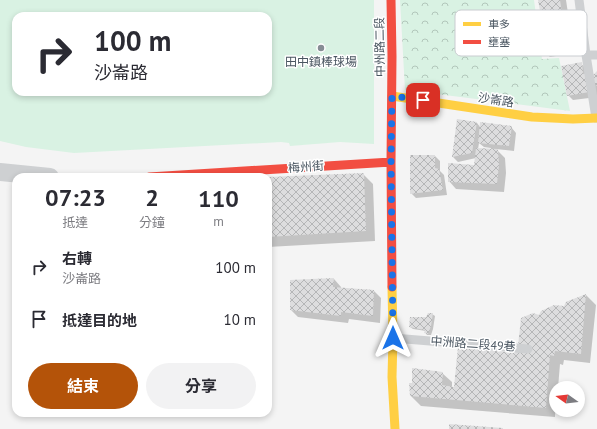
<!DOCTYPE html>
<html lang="zh-TW">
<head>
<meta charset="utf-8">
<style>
  body { margin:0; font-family:"PT Sans","Noto Sans TC",sans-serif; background:#f2f2f3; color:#2b2b33; height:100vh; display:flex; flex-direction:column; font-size:15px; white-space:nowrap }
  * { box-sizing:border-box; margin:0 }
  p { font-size:13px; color:#7c7c81 }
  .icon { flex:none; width:22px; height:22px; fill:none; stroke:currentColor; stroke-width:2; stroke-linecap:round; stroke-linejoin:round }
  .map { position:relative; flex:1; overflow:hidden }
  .side { position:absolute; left:12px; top:173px; width:260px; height:244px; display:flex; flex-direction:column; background:#fff; border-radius:12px; box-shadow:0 2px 6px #0003 }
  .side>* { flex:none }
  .top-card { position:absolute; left:12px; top:12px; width:260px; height:84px; border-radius:12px; box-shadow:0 2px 6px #0003; background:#fff; color:#2b2b33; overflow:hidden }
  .needle { width:26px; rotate:284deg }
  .controls { position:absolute; left:549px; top:381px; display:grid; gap:8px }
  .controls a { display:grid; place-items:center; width:36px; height:36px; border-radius:50%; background:#fff; box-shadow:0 2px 6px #0003; font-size:20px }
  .pin { position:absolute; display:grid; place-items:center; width:34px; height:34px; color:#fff; margin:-17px; border-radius:8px; box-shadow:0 2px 6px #0006 }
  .me { position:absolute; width:44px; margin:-22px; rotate:0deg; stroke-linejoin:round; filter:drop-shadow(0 0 3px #0008) }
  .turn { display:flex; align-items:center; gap:14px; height:84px; padding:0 16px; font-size:18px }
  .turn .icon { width:52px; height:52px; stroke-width:2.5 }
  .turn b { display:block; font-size:28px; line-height:34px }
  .eta { display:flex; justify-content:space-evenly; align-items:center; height:68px; text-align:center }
  .eta b { font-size:24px; font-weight:700; line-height:28px }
  .primary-button { display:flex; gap:8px; margin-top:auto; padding:8px 16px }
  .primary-button a { flex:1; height:46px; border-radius:24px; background:#b45309; color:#fff; font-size:16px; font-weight:700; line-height:46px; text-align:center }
  .primary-button a+a { background:#f2f2f3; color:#2b2b33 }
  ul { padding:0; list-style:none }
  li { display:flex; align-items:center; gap:12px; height:52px; padding:0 16px }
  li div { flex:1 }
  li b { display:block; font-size:15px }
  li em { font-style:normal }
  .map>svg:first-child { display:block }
  .forest { fill:url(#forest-crowns) }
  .pitch { fill:#d9f2e3; fill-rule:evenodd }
  .shadow { fill:#0003; fill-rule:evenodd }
  .building { fill:url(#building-cross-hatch) }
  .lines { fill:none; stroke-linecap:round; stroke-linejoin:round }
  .lane { stroke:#ced0d2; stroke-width:9 }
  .street { stroke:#ced0d2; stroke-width:18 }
  .slow { stroke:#ffcf43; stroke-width:9 }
  .jam { stroke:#f24e42; stroke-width:9 }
  .route { stroke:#1a73e8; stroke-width:7; stroke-dasharray:0 12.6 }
  .poi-dot { fill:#868d94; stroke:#fff; stroke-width:1.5 }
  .labels { text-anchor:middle; stroke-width:3; stroke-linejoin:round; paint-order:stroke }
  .street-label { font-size:12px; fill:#4a5661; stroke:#fff }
  .poi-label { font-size:12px; fill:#4a5661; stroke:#fff }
  .key { fill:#fff; stroke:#c9ccd0; stroke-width:1 }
  .key-label { font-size:11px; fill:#4a5661 }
</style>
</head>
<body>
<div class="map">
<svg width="597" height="429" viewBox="0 0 597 429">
  <defs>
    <pattern id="forest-crowns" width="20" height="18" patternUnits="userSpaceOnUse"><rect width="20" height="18" fill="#d9f2e3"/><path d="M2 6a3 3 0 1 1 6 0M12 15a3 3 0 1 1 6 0" fill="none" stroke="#b2c7bb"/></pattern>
    <pattern id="building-cross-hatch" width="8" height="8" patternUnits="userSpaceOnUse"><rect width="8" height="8" fill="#ddddde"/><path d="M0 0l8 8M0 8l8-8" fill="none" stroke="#b5b6b7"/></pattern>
  </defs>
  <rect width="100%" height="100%" fill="#f4f4f4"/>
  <path class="forest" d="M 400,0 L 534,0 L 542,59 L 559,58 L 570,111 L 405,90 Z"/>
  <path class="pitch" d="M 0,0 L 374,0 L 374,144 L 340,142 L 290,146 L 289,143 L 281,142 L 74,153 L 26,147 L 0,141 ZM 16,16 L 268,16 L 268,92 L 16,92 Z"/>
  <path class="shadow" d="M 539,0 L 566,0 L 574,53 L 550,57 L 542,50 L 545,29 Z
    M 581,64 L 594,75 L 597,72 L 597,97 L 573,100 L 568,95 Z
    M 477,123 L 480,127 L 511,127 L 516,133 L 514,151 L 496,149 L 505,158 L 506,173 L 504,192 L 456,189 L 449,181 L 475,166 L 476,158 L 458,162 L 453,157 ZM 479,143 L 484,147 L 491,148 L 491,150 L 478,149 Z
    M 435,156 L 440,161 L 440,171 L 444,175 L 447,195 L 416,198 L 411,193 Z
    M 363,174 L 373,184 L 375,241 L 268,247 L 268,178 Z
    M 334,279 L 341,287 L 341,289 L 373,290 L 381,298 L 380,323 L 349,319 L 348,323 L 298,317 L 291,310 L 291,281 Z
    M 586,295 L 596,305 L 590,363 L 564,360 L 563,365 L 560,364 L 558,388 L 556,388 L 555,417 L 421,406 L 411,396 L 442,373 L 452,382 L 452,387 L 455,388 L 515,355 L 540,316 L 565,308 L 566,302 Z
    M 432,314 L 435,316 L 433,329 L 431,335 L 427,335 L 425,332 L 426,331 L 413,329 L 410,327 L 426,318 Z"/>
  <path class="building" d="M 538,0 L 560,0 L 567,45 L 541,50 L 538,28 L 543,28 Z
    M 582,62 L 583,74 L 592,72 L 592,76 L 597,71 L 597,86 L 593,83 L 595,91 L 567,96 L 561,66 Z
    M 457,119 L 477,122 L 472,153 L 452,157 Z
    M 480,122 L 512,126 L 509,146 L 478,143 Z
    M 476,148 L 498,149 L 499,165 L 497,184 L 448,182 L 448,163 L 474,165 Z
    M 410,155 L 435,155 L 435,168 L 439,169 L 443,190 L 410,194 Z
    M 364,173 L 366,231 L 268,237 L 268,177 Z
    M 334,278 L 333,287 L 374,290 L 373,316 L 341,312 L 341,316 L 290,310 L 290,280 Z
    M 586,294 L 581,354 L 555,351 L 554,356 L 550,355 L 546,408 L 410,396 L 409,383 L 412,383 L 412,368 L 443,372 L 442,385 L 454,387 L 458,347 L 515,353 L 518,346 L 521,318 L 533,313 L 539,315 L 541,311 L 554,305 L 564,306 L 566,302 Z
    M 428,313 L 433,313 L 431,326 L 428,334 L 424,333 L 425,330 L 409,327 L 410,317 L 426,317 Z
    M 449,424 L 503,428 L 503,429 L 449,429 Z"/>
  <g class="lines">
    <path class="lane" d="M 579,0 L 586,55 L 597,55
      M 586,55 L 596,118
      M 393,338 L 528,349"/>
    <path class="street" d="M 0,172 L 50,177"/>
    <path class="slow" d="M 392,96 L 532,117 L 573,119 L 597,118
      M 392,287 L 393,338 L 392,377 L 395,429"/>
    <path class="jam" d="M 391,0 L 392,56 L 391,162 L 392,287
      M 149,177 L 391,162"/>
  </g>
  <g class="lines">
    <path class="route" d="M 393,338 L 391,162 L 392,96 L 423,100"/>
  </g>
  <circle class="poi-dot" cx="321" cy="48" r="4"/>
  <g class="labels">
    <g class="street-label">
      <text transform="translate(380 47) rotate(-91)" y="4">中州路二段</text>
      <text transform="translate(496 100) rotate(9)" y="4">沙崙路</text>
      <text transform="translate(306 167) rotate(-4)" y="4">梅州街</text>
      <text transform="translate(473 344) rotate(4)" y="4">中洲路二段49巷</text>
    </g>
    <g class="poi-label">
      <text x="321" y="66">田中鎮棒球場</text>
    </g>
  </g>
  <rect x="455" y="10" width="132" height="46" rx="6" class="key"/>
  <rect x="463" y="22" width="18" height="4" fill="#ffcf43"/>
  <rect x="463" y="40" width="18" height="4" fill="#f24e42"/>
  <g class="key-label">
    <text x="488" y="28">車多</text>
    <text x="488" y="46">壅塞</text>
  </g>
</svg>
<div class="controls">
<a><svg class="needle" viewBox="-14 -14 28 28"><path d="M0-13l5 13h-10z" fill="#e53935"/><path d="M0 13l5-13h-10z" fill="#7c7c81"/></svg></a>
</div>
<div class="pin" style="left:423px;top:100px;background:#d93025"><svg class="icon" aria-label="arrive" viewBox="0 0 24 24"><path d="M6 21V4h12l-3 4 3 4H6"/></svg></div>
<svg class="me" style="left:393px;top:338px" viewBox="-20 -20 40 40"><path d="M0-17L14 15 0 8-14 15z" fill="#1a73e8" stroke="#fff" stroke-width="4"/></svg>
<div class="top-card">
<div class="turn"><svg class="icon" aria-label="right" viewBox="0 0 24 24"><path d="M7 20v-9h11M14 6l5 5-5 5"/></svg><div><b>100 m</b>沙崙路</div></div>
</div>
<section class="side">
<div class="eta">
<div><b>07:23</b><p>抵達</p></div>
<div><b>2</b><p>分鐘</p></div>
<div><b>110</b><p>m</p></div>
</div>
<ul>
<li><svg class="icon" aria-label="right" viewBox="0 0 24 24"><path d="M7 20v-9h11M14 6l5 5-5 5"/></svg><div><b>右轉</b><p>沙崙路</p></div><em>100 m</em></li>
<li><svg class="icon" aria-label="arrive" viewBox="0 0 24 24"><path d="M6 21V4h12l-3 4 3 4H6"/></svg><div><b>抵達目的地</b></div><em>10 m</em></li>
</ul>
<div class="primary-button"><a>結束</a><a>分享</a></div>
</section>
</div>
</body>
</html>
